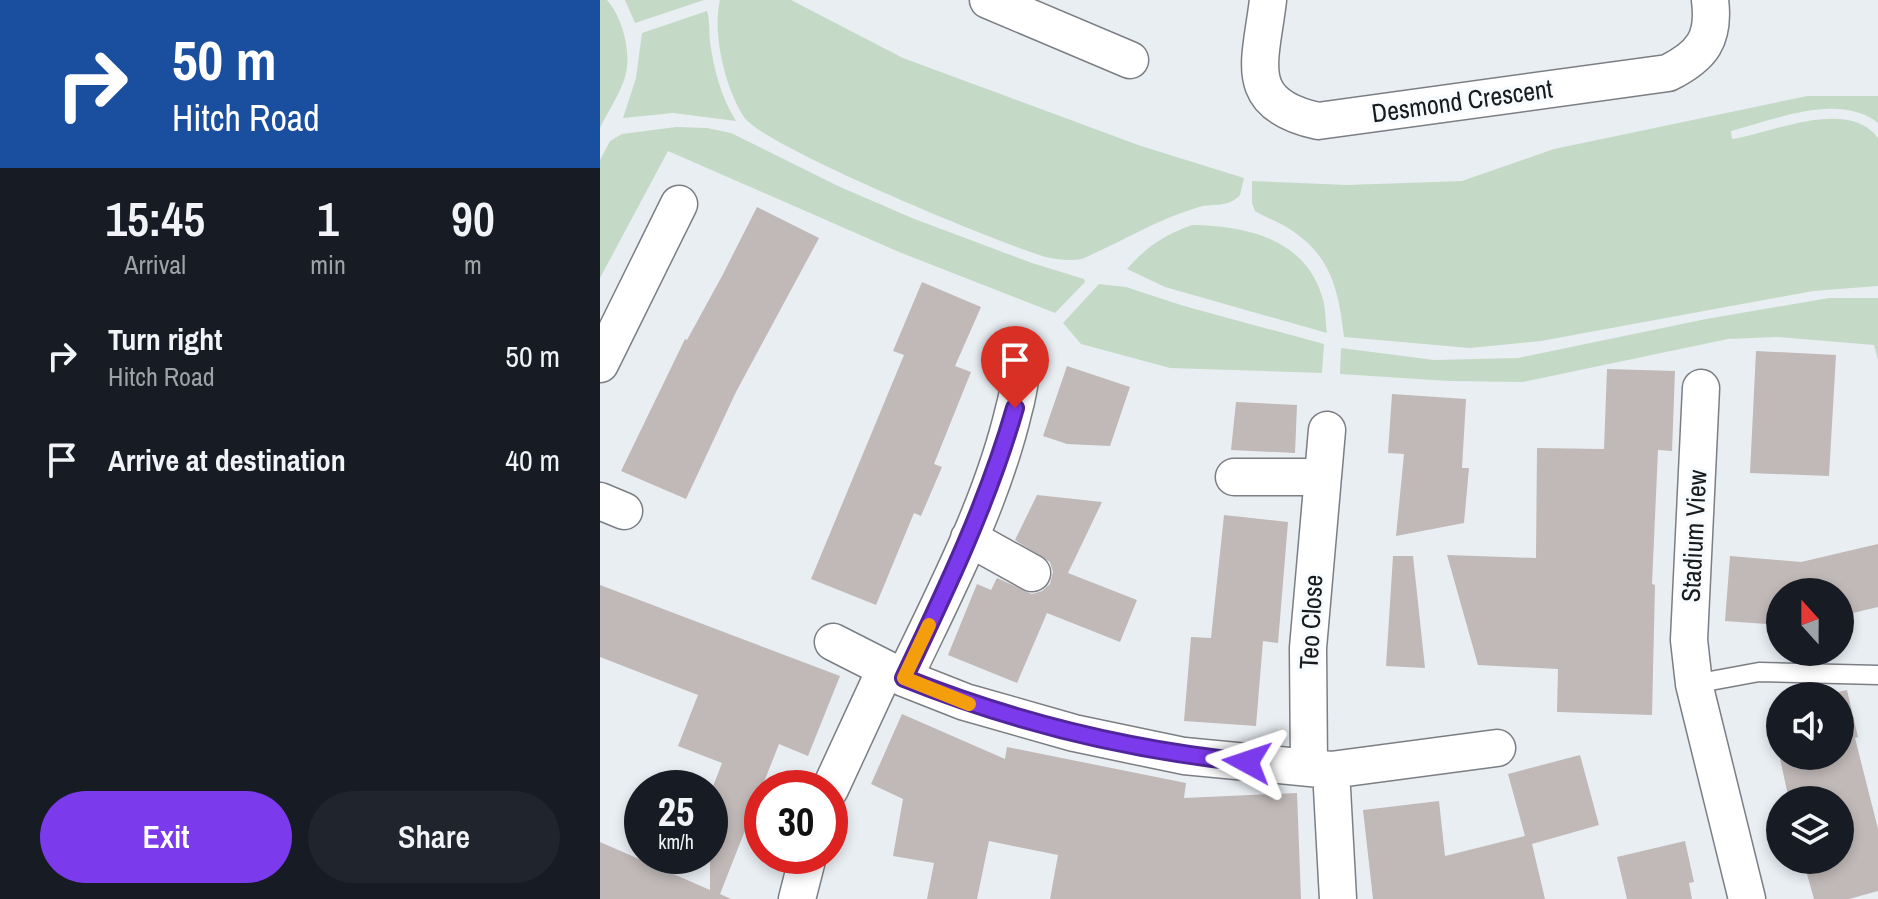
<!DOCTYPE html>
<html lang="en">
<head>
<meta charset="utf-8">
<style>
  body { margin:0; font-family:"Archivo Narrow",sans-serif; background:#20242c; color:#f1f3f6; height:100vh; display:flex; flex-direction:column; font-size:30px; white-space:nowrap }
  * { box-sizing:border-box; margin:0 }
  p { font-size:26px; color:#9ea1a6 }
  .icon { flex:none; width:44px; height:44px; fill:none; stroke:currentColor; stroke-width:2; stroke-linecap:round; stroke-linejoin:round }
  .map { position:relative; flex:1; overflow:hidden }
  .sheet { display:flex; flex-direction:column; background:#171b24; width:600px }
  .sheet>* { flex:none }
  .hud { background:#1a4fa0; color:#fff; overflow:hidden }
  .needle { width:52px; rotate:339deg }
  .tools { position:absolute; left:1166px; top:578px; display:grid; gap:16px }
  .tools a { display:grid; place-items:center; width:88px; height:88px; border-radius:50%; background:#171b24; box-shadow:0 4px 12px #0003; font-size:40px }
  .speed { position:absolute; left:24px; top:770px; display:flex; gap:16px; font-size:40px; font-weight:700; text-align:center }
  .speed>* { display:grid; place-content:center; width:104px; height:104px; border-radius:50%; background:#171b24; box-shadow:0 4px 12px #0003; line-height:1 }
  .speed small { font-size:20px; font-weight:400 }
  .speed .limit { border:12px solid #d22; background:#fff; color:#111 }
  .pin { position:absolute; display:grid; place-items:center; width:68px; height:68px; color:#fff; margin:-82px -34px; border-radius:50% 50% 50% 0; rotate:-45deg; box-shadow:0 0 8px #0007 }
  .pin .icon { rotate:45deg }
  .me { position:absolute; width:88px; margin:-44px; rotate:275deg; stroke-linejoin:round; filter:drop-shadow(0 0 6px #0008) }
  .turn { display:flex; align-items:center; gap:28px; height:168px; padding:0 40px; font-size:36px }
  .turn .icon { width:104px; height:104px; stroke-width:2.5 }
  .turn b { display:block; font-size:56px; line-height:68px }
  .eta { display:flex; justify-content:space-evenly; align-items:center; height:136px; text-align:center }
  .eta b { font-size:48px; font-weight:600; line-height:56px }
  .cta { display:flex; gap:16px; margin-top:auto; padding:16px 40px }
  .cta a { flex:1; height:92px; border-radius:48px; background:#7c3aed; color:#fff; font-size:32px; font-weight:600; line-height:92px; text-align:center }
  .cta a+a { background:#20242c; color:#f1f3f6 }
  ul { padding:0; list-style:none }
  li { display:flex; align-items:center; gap:24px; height:104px; padding:0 40px }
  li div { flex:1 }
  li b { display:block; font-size:30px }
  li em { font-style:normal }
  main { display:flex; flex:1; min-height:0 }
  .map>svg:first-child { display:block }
  .green { fill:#c4dac6 }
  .building { fill:#c0b9b8 }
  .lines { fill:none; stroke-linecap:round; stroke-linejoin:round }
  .service-casing { stroke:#7b7f84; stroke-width:21 }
  .minor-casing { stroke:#7b7f84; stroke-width:39 }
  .service { stroke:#fff; stroke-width:18 }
  .minor { stroke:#fff; stroke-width:36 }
  .route-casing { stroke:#51269a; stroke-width:20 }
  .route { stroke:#7c3aed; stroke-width:14 }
  .slow { stroke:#f59e0b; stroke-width:14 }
  .labels { text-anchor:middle; stroke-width:7; stroke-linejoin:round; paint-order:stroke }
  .street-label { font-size:26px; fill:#181a1b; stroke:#f8fbfe }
</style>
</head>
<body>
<main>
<section class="sheet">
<div class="hud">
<div class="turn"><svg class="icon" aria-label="right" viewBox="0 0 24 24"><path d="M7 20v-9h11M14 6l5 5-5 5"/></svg><div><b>50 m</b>Hitch Road</div></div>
</div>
<div class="eta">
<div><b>15:45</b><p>Arrival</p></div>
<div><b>1</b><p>min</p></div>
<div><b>90</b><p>m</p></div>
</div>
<ul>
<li><svg class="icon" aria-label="right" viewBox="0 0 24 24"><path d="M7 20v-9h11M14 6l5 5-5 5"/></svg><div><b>Turn right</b><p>Hitch Road</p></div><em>50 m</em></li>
<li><svg class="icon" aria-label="arrive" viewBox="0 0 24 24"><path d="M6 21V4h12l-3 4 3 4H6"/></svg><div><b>Arrive at destination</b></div><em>40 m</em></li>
</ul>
<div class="cta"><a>Exit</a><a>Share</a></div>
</section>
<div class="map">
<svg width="1278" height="899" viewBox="0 0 1278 899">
  <rect width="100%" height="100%" fill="#e9eef3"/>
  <path class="green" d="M 0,0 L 7,0 C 23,18 32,54 25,77 C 20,94 8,111 0,128 Z
    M 25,0 L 104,0 L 35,23 Z
    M 120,0 L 191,0 L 303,58 L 541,146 L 644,178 L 640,195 C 629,208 613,203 599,207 C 558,219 521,242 482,259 C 470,261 459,260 446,257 C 401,244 164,147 144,117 C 125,88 112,33 120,0 Z
    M 107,11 C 110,20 109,32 110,42 C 114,70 121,97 136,121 L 73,113 L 23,118 L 36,78 L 42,33 Z
    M 1207,96 L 1278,96 L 1278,123 C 1238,92 1175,120 1131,131 L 1132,139 C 1172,133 1248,97 1278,138 L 1278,286 L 1213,291 L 941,341 L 870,348 L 744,337 C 738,286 730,252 683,225 C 674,220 664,217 655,211 L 652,203 L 652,181 L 747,185 L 862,181 L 954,149 Z
    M 76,127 L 107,128 L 131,133 L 238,186 L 312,218 L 432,263 L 484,279 L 485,282 L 455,313 L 299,252 L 68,151 L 0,278 L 0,160 L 10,141 L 22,134 Z
    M 592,225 C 646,226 704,238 722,296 C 726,307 725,321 727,333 L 565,287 L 527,269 C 546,247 564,235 592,225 Z
    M 499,284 L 526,287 L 584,306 L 724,344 L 722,373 L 570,368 L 481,344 L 463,323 Z
    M 1229,298 L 1278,298 L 1278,360 L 1274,345 L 1177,337 L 1128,339 L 923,382 L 849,381 L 740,374 L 741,348 L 834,360 L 918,358 L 1106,319 Z"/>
  <path class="building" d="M 157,207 L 219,238 L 136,392 L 86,499 L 21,471 L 85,339 L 87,340 L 122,276 Z
    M 322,282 L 381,307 L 355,366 L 371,372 L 334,464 L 342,467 L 321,516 L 314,513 L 276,605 L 211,579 L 304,355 L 293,351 Z
    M 1156,351 L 1236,355 L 1229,476 L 1150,473 Z
    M 467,366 L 530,387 L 510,446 L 467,444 L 443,436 Z
    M 1007,369 L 1075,371 L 1072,451 L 1058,450 L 1052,584 L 1055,585 L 1052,715 L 957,712 L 958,669 L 878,665 L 847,555 L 936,558 L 937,448 L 1004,449 Z
    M 792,394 L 866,399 L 862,468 L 869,468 L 864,523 L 796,536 L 804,454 L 788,453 Z
    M 636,402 L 697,405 L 695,453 L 631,450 Z
    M 437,495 L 502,502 L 468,573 L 537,600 L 520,642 L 447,613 L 417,683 L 348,655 L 377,584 L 391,590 L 397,578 L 432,594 L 442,591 L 450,584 L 453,572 L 450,562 L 415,540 Z
    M 624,515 L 688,522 L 678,643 L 663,641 L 656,726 L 584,721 L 591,637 L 611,638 Z
    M 1278,544 L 1278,607 L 1240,616 L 1240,592 L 1180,592 L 1180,625 L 1125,621 L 1130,556 L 1201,562 Z
    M 793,556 L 813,556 L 825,668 L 786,666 Z
    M 0,585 L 240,676 L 208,756 L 179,744 L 120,894 L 131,899 L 0,899 L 0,842 L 110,890 L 110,794 L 122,763 L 78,746 L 98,695 L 0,657 Z
    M 1247,690 L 1258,737 L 1255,738 L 1278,829 L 1278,891 L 1249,899 L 1214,899 L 1203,860 L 1240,860 L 1240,800 L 1189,800 L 1169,708 L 1180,705 L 1180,756 L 1240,756 L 1240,696 L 1221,696 Z
    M 302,714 L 405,759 L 407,747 L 586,783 L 584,798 L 697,793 L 701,899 L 450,899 L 458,855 L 389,841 L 377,899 L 327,899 L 334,863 L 293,856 L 303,799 L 271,784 Z
    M 980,755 L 999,825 L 932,844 L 945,899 L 773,899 L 763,810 L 839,801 L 845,856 L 925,836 L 908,774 Z
    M 1085,841 L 1094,882 L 1089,883 L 1092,899 L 1027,899 L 1017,857 Z"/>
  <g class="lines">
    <defs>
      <path id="service" d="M 1094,684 L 1159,672 L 1278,675"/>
      <path id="minor" d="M 388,0 L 530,60
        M 668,0 C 661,61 640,104 718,121 L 1068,73 C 1102,56 1115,39 1110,0
        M 0,364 L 79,204
        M 1101,388 L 1089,640 L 1094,684 L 1147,899
        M 634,477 L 722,477
        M 0,501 L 24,511
        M 369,538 L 432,573
        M 233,642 L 304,678 L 365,702 L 474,733 L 584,756 L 731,770 L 897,748
        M 304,678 C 345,592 392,503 414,409 C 419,392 421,373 424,355
        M 709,768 L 708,648 L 727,430
        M 731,770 L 738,899
        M 230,789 L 285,670
        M 197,899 L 208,856"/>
    </defs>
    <use href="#service" class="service-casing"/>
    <use href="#minor" class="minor-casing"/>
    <use href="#service" class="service"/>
    <use href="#minor" class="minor"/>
  </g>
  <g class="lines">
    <defs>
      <path id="route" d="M 415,408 C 388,502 346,590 304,678 C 414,722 528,750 647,762"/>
    </defs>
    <use href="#route" class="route-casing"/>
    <use href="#route" class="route"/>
    <path class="slow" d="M 329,625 L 304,678 L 369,704"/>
  </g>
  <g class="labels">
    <g class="street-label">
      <text transform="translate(862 101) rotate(-8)" y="9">Desmond Crescent</text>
      <text transform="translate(1094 536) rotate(-87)" y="9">Stadium View</text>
      <text transform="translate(711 622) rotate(-87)" y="9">Teo Close</text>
    </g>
  </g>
</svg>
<div class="tools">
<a><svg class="needle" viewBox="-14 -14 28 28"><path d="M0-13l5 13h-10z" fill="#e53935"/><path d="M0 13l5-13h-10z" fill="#9ea1a6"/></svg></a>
<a><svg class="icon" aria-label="sound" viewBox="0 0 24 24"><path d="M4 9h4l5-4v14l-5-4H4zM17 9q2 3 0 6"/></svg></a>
<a><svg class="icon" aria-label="layers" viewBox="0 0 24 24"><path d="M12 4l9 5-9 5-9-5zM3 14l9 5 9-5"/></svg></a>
</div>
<div class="speed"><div>25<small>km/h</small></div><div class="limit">30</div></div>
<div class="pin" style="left:415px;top:408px;background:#d93025"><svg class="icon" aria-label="arrive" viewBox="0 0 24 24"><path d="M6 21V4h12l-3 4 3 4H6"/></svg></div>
<svg class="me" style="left:647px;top:762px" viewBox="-20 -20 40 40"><path d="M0-17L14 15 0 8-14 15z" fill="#7c3aed" stroke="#fff" stroke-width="4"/></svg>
</div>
</main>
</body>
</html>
